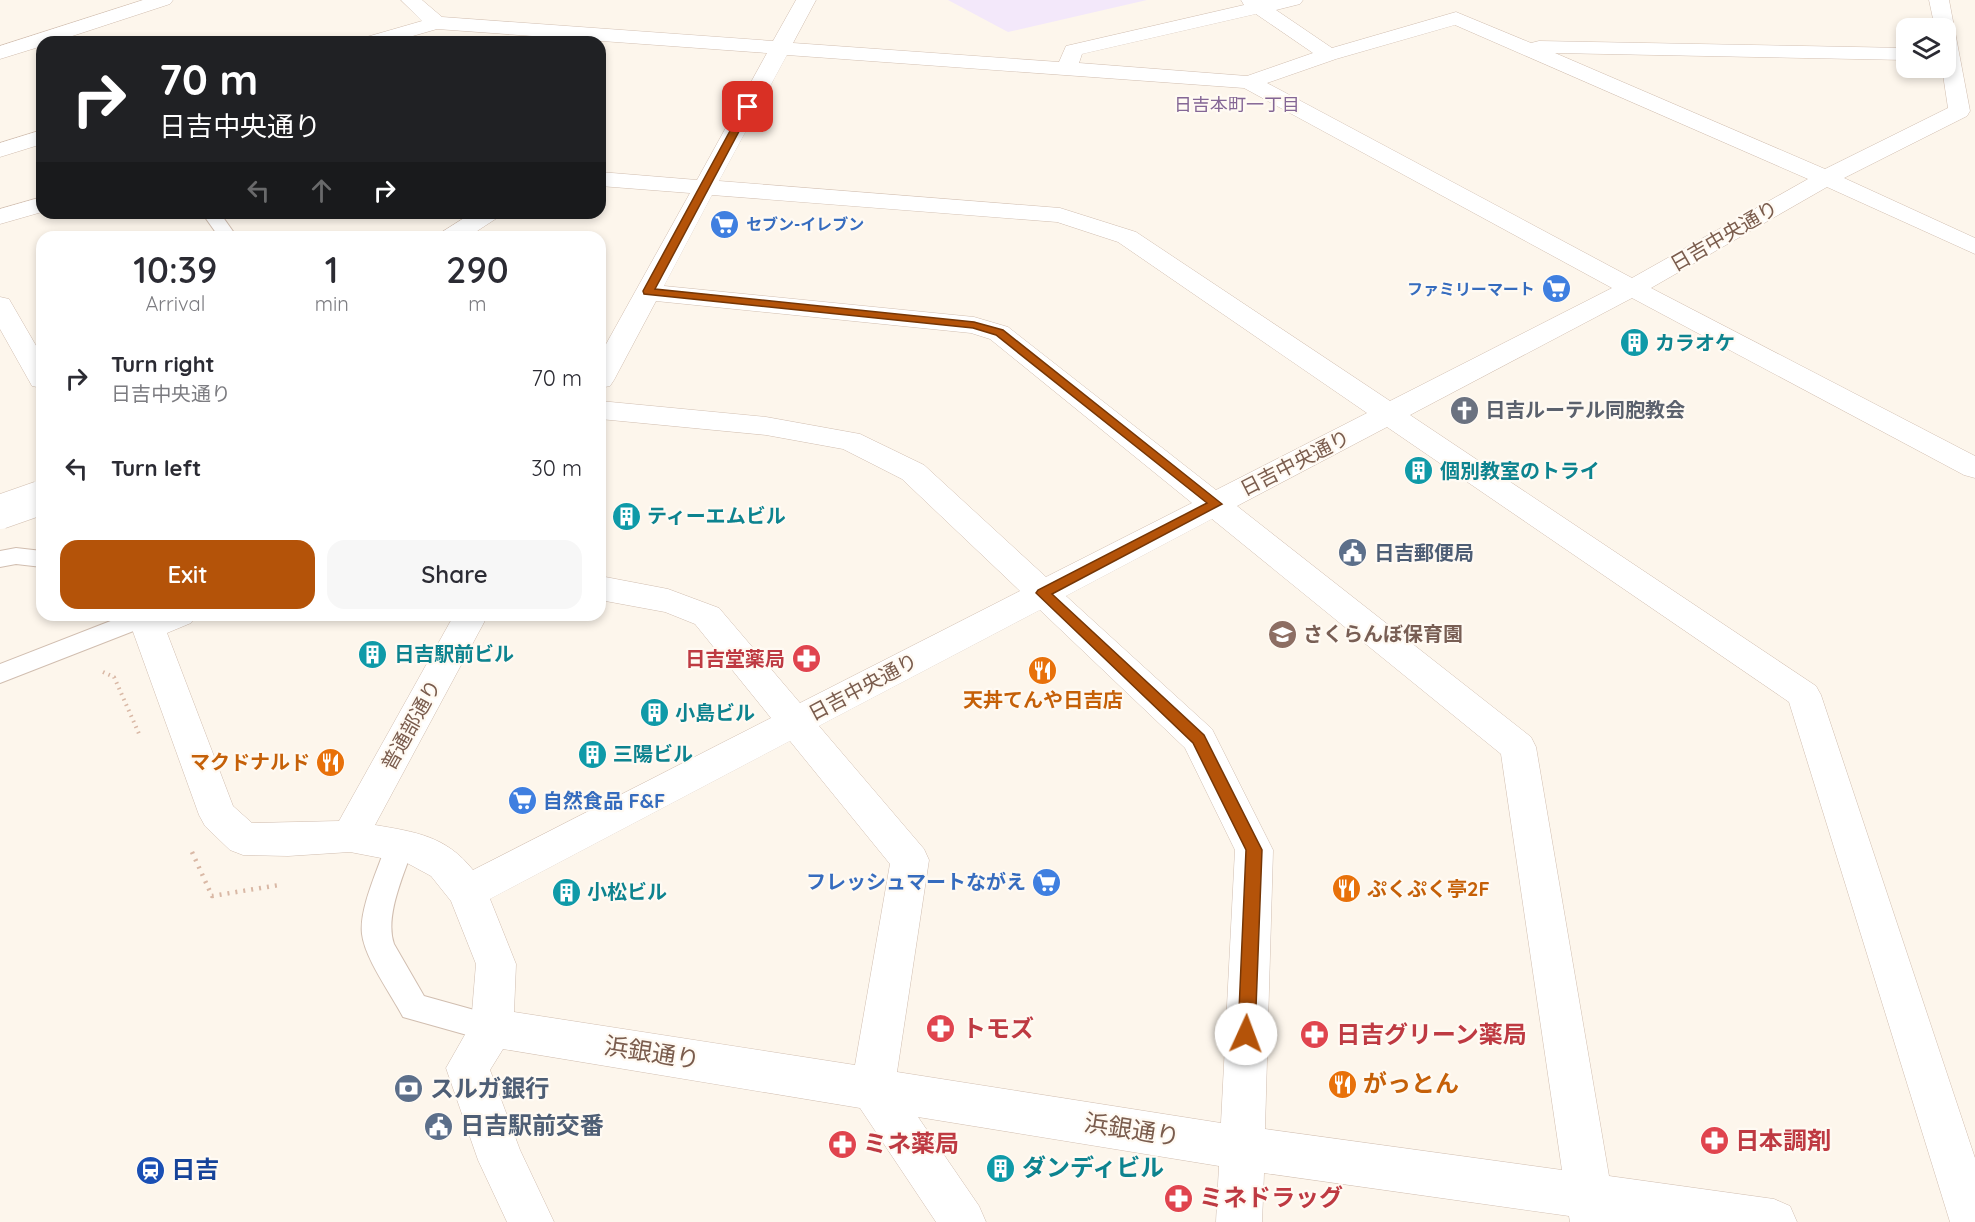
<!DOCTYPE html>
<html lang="en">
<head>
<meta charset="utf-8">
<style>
  body { margin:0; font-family:Quicksand,"Noto Sans JP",sans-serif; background:#f7f7f7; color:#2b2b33; height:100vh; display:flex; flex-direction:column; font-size:22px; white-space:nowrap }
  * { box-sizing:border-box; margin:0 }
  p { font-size:20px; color:#7c7c81 }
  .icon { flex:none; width:33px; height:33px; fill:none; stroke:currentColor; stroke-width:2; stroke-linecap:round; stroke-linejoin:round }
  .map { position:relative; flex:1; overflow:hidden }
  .side { position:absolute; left:36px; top:231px; width:570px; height:390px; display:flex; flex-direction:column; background:#fff; border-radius:18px; box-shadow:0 3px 9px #0003 }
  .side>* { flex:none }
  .hud { position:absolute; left:36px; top:36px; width:570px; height:183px; border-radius:18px; box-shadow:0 3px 9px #0003; background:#202124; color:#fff; overflow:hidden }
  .fabs { position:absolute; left:1896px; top:18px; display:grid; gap:12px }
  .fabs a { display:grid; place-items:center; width:60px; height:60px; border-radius:12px; background:#fff; box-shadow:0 3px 9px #0003; font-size:30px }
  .pin { position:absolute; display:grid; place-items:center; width:51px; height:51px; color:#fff; margin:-26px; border-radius:12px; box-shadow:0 3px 9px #0006 }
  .me { position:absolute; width:66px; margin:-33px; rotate:2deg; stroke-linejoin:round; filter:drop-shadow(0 0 4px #0008) }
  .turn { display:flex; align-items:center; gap:21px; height:126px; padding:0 24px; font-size:27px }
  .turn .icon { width:78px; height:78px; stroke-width:2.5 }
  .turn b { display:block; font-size:42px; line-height:51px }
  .lanes { display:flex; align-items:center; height:57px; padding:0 24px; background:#0003; justify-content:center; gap:30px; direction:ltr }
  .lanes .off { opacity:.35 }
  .eta { display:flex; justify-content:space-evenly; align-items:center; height:102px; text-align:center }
  .eta b { font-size:36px; font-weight:600; line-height:42px }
  .cta { display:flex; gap:12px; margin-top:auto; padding:12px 24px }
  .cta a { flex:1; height:69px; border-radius:18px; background:#b45309; color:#fff; font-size:24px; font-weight:600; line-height:69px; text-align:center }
  .cta a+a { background:#f7f7f7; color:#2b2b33 }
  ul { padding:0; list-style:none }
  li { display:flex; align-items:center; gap:18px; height:90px; padding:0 24px }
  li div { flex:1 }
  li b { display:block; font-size:22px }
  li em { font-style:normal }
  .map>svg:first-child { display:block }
  .education { fill:#f3e8fa }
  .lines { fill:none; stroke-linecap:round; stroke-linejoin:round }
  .lane-casing { stroke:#d1beb0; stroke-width:2 }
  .street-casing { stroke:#d1beb0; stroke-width:1 }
  .path-far1 { stroke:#d9b8a5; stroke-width:4; stroke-dasharray:1.5 4.5; stroke-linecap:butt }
  .path { stroke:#d9b8a5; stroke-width:4.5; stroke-dasharray:2 6; stroke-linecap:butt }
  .lane { fill:#fff; fill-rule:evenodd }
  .street { fill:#fff; fill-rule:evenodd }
  .street-bridge-casing { stroke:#d1beb0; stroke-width:35; stroke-linecap:butt }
  .street-bridge { stroke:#fff; stroke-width:34 }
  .route { fill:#b45309; stroke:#753606; stroke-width:1.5 }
  .labels { text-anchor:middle; stroke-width:4.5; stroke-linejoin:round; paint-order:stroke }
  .far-shop-label { font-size:16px; font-weight:bold; fill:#366cbe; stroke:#fffaf3; text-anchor:start }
  .far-neighbourhood-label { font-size:18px; fill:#846695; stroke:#fffaf3 }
  .street-label { font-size:20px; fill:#7a5c4d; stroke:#fffaf3 }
  .culture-label { font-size:20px; font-weight:bold; fill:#0d838f; stroke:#fffaf3; text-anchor:start }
  .worship-label { font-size:20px; font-weight:bold; fill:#5b616d; stroke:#fffaf3; text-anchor:start }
  .service-label { font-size:20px; font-weight:bold; fill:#4e5e75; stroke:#fffaf3; text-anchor:start }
  .education-label { font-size:20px; font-weight:bold; fill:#785e54; stroke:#fffaf3; text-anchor:start }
  .health-label { font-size:20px; font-weight:bold; fill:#be3a42; stroke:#fffaf3; text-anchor:end }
  .food-label { font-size:20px; font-weight:bold; fill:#c56008; stroke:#fffaf3 }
  .shop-label { font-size:20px; font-weight:bold; fill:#366cbe; stroke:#fffaf3; text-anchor:start }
  .near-health-label { font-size:24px; font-weight:bold; fill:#be3a42; stroke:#fffaf3; text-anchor:start }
  .near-street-label { font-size:24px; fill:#7a5c4d; stroke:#fffaf3 }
  .near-food-label { font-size:24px; font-weight:bold; fill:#c56008; stroke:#fffaf3; text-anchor:start }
  .near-service-label { font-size:24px; font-weight:bold; fill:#4e5e75; stroke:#fffaf3; text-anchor:start }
  .near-culture-label { font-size:24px; font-weight:bold; fill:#0d838f; stroke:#fffaf3; text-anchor:start }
  .near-transit-label { font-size:24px; font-weight:bold; fill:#164399; stroke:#fffaf3; text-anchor:start }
</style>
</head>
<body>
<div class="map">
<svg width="1975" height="1222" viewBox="0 0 1975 1222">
  <rect width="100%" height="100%" fill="#fdf6ec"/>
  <path class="education" d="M 948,0 L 1147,0 L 1008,32 Z"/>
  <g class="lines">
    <defs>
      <path id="lane" d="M 202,213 L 220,213 L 237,237 L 219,237 Z
        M 16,548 L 42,551 L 42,567 L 16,564 L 0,567 L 0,551 Z
        M 126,615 L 156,615 L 157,617 L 154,623 L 0,683 L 0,664 Z
        M 400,833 L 410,837 L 414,845 C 405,872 384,916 394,944 L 424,996 L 503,1018 L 507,1028 L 503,1038 L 492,1042 L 403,1017 C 391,994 365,959 362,934 C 359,909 378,869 386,845 L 390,837 Z"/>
      <path id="street" d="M 143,0 L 173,0 L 170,4 L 54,42 L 42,42 L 42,46 L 0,59 L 0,46 Z
        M 401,0 L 422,0 L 442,17 L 773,41 L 796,0 L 816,0 L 793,43 L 1059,62 L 1066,46 L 1244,5 L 1241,0 L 1303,0 L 1300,4 L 1276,10 L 1332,48 L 1456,12 L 1531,43 L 1539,41 L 1906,48 L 1906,60 L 1555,53 L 1825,169 L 1948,108 L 1942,68 L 1946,68 L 1946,28 L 1935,28 L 1929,0 L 1949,0 L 1970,111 L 1967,116 L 1844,178 L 1975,238 L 1975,254 L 1827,187 L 1651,288 L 1975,456 L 1975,478 L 1964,475 L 1632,298 L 1410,415 L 1816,686 L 1821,695 L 1975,1158 L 1975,1222 L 1950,1222 L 1789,702 L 1387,427 L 1237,506 L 1531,737 L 1536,747 L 1609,1176 L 1774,1199 L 1790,1206 L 1797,1222 L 1570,1222 L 1569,1216 L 1264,1173 L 1262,1222 L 1216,1222 L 1219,1166 L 918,1117 L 979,1206 L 986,1222 L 936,1222 L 860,1108 L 503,1049 L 490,1070 L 520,1150 L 554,1222 L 507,1222 L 478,1160 L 446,1068 L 471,1024 L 476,964 L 451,901 L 431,876 L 407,863 L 350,852 L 288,856 L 243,855 L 230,850 L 205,826 L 199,815 L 127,615 L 196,615 L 191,623 L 167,633 L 233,806 L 252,823 L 339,821 L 454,615 L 488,615 L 375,825 C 416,832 446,836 473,870 L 771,718 L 695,624 L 665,612 L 600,600 L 600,576 L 668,589 L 719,608 L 800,703 L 1020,591 L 902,479 L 843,449 L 766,435 L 600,419 L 600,401 L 766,417 L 860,434 L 924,465 L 1046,577 L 1192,503 L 990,339 L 971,333 L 656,301 L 614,380 L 610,386 L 600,388 L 600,355 L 690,193 L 600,186 L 600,172 L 697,180 L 767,53 L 437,29 L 392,42 L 360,42 L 363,38 L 422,21 ZM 1256,14 L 1313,53 L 1247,76 L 1079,63 L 1082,54 ZM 1455,25 L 1808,179 L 1632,278 L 1267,83 L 1336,59 ZM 787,55 L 1244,88 L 1612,288 L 1390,401 L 1136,232 L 1060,208 L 719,181 ZM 712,195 L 1057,222 L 1118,242 L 1367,413 L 1216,490 L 1008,327 L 974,317 L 664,286 ZM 1212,519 L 1501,754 L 1562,1170 L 1265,1129 L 1273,850 L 1212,729 L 1066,596 ZM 1040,610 L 1185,748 L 1235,850 L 1221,1123 L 897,1072 L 929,860 L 924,849 L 819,726 ZM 790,741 L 890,864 L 855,1065 L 514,1012 L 516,964 L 490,899 Z
        M 42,130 L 42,144 L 0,157 L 0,143 Z
        M 42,197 L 42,212 L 0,224 L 0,209 Z
        M 472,213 L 500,213 L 497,218 L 468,237 L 439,237 L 442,232 Z
        M 0,297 L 9,299 L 42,356 L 42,388 L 32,386 L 0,329 Z"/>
    </defs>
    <use href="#lane" class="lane-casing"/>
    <use href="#street" class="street-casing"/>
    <path class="path-far1" d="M 103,672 L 114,677 L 140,736"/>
    <path class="path" d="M 192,852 L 212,896 L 279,885"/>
    <use href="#lane" class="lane"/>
    <use href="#street" class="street"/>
    <defs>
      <path id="street-bridge" d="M 0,512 L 40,498"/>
    </defs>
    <use href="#street-bridge" class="street-bridge-casing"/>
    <use href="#street-bridge" class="street-bridge"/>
  </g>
  <path class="route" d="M 748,104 L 752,107 L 655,289 L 974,322 L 1003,330 L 1222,504 L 1052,594 L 1204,735 L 1262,850 L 1255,1034 L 1253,1039 L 1246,1042 L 1240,1039 L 1238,1034 L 1246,850 L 1193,743 L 1036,593 L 1038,590 L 1207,503 L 996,335 L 973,328 L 644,294 L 643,291 L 743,107 Z"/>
  <defs>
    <symbol id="supermarket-disc" viewBox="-11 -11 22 22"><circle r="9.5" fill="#3f7fe0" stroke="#fffaf3"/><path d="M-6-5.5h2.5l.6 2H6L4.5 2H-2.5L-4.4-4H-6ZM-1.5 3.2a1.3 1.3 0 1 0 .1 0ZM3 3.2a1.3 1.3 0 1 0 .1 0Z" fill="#fff"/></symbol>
    <symbol id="building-disc" viewBox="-11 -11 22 22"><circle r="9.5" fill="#0f9aa8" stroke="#fffaf3"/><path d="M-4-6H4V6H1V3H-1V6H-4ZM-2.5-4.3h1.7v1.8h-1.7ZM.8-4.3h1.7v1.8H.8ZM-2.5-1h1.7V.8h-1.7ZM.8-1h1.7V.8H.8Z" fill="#fff"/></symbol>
    <symbol id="church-disc" viewBox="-11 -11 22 22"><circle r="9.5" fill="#6b7280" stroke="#fffaf3"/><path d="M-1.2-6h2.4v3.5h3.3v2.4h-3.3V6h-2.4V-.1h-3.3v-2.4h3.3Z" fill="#fff"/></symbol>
    <symbol id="civic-disc" viewBox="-11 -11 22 22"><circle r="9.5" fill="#5c6f8a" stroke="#fffaf3"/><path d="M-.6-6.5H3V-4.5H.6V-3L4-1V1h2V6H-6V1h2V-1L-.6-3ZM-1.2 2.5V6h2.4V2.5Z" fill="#fff"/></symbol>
    <symbol id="school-disc" viewBox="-11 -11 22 22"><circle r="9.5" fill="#8d6e63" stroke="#fffaf3"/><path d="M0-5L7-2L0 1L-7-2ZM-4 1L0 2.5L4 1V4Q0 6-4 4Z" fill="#fff"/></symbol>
    <symbol id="pharmacy-disc" viewBox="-11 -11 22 22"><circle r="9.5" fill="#e0444e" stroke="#fffaf3"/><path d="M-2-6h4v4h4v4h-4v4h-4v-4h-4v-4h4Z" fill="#fff"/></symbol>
    <symbol id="restaurant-disc" viewBox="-11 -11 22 22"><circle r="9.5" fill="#e8710a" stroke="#fffaf3"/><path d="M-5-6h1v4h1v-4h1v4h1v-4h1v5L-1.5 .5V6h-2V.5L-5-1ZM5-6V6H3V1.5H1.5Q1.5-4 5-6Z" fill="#fff"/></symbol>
    <symbol id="bank-disc" viewBox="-11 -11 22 22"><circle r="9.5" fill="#5c6f8a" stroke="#fffaf3"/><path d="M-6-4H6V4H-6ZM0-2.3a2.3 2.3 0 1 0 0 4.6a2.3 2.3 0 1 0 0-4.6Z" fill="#fff"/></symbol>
    <symbol id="station-disc" viewBox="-11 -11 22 22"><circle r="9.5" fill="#1a4fb4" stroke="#fffaf3"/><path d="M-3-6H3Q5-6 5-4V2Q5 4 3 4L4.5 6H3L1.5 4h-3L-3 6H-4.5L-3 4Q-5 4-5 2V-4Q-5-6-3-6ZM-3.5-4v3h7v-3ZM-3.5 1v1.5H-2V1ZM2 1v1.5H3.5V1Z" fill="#fff"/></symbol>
  </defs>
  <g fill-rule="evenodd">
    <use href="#supermarket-disc" x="708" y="208" width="33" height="33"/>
    <use href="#supermarket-disc" x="1540" y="272" width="33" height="33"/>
    <use href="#building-disc" x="1618" y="326" width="33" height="33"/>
    <use href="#church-disc" x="1448" y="394" width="33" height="33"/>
    <use href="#building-disc" x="1402" y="454" width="33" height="33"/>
    <use href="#building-disc" x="610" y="500" width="33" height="33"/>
    <use href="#civic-disc" x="1336" y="536" width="33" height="33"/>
    <use href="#school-disc" x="1266" y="618" width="33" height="33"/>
    <use href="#building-disc" x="356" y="638" width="33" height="33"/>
    <use href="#pharmacy-disc" x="790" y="642" width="33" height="33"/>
    <use href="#restaurant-disc" x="1026" y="654" width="33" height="33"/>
    <use href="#building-disc" x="638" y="696" width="33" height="33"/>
    <use href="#building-disc" x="576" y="738" width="33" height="33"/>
    <use href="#restaurant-disc" x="314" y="746" width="33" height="33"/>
    <use href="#supermarket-disc" x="506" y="784" width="33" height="33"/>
    <use href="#supermarket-disc" x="1030" y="866" width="33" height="33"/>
    <use href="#restaurant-disc" x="1330" y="872" width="33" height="33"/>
    <use href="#building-disc" x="550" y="876" width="33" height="33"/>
    <use href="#pharmacy-disc" x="924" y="1012" width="33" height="33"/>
    <use href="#pharmacy-disc" x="1298" y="1018" width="33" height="33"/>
    <use href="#restaurant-disc" x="1326" y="1068" width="33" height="33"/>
    <use href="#bank-disc" x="392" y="1072" width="33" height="33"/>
    <use href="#civic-disc" x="422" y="1110" width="33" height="33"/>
    <use href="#pharmacy-disc" x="1698" y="1124" width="33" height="33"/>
    <use href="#pharmacy-disc" x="826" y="1128" width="33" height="33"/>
    <use href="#building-disc" x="984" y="1152" width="33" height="33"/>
    <use href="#station-disc" x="134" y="1154" width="33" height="33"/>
    <use href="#pharmacy-disc" x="1162" y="1182" width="33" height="33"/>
  </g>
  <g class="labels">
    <g class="far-shop-label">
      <text x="746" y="230">セブン-イレブン</text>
      <text x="1535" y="295" text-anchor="end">ファミリーマート</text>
    </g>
    <g class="far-neighbourhood-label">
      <text x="1237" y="111">日吉本町一丁目</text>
    </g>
    <g class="street-label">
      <text transform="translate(1724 236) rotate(-30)" y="7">日吉中央通り</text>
      <text transform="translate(1295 463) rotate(-27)" y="7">日吉中央通り</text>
      <text transform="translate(863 687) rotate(-28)" y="7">日吉中央通り</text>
      <text transform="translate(411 725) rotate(-61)" y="7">普通部通り</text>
    </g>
    <g class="culture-label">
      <text x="1655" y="350">カラオケ</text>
      <text x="1440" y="478">個別教室のトライ</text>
      <text x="647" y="523">ティーエムビル</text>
      <text x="394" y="661">日吉駅前ビル</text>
      <text x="675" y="720">小島ビル</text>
      <text x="613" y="761">三陽ビル</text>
      <text x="587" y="899">小松ビル</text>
    </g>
    <g class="worship-label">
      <text x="1485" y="417">日吉ルーテル同胞教会</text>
    </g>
    <g class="service-label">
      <text x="1374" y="560">日吉郵便局</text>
    </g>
    <g class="education-label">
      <text x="1303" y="641">さくらんぼ保育園</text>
    </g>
    <g class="health-label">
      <text x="785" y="666">日吉堂薬局</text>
    </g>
    <g class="food-label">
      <text x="1043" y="707">天丼てんや日吉店</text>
      <text x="310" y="769" text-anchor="end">マクドナルド</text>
      <text x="1367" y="896" text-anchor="start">ぷくぷく亭2F</text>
    </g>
    <g class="shop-label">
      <text x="543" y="808">自然食品 F&amp;F</text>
      <text x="1026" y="889" text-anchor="end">フレッシュマートながえ</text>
    </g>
    <g class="near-health-label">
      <text x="962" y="1037">トモズ</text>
      <text x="1336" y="1043">日吉グリーン薬局</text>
      <text x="1735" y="1149">日本調剤</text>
      <text x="863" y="1152">ミネ薬局</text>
      <text x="1199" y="1206">ミネドラッグ</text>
    </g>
    <g class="near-street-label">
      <text transform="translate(652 1053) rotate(9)" y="8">浜銀通り</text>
      <text transform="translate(1132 1130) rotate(9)" y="8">浜銀通り</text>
    </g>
    <g class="near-food-label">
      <text x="1363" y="1092">がっとん</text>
    </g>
    <g class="near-service-label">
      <text x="430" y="1097">スルガ銀行</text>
      <text x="460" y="1134">日吉駅前交番</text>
    </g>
    <g class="near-culture-label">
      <text x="1022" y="1176">ダンディビル</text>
    </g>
    <g class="near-transit-label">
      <text x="171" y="1178">日吉</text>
    </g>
  </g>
</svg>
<div class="fabs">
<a><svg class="icon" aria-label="layers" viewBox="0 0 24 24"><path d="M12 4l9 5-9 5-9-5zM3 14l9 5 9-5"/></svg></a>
</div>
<div class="pin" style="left:748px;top:107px;background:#d93025"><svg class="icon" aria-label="arrive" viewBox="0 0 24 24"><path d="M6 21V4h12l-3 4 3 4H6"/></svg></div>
<svg class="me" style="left:1246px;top:1034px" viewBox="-20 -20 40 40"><circle r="19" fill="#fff"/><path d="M0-13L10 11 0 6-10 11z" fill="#b45309"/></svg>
<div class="hud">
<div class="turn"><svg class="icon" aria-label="right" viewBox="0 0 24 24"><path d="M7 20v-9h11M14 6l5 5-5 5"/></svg><div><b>70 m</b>日吉中央通り</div></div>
<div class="lanes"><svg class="icon off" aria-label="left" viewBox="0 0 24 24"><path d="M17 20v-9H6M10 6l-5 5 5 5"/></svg><svg class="icon off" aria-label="ahead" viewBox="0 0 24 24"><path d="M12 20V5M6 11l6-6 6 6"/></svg><svg class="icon" aria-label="right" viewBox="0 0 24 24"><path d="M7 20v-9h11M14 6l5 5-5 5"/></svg></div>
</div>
<section class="side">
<div class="eta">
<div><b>10:39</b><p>Arrival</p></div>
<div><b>1</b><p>min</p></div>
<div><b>290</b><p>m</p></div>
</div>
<ul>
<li><svg class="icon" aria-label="right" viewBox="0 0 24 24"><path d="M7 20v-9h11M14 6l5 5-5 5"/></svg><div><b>Turn right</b><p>日吉中央通り</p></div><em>70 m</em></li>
<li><svg class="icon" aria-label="left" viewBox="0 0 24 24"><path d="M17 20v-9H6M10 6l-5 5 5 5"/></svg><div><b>Turn left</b></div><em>30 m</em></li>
</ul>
<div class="cta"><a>Exit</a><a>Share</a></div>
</section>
</div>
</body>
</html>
